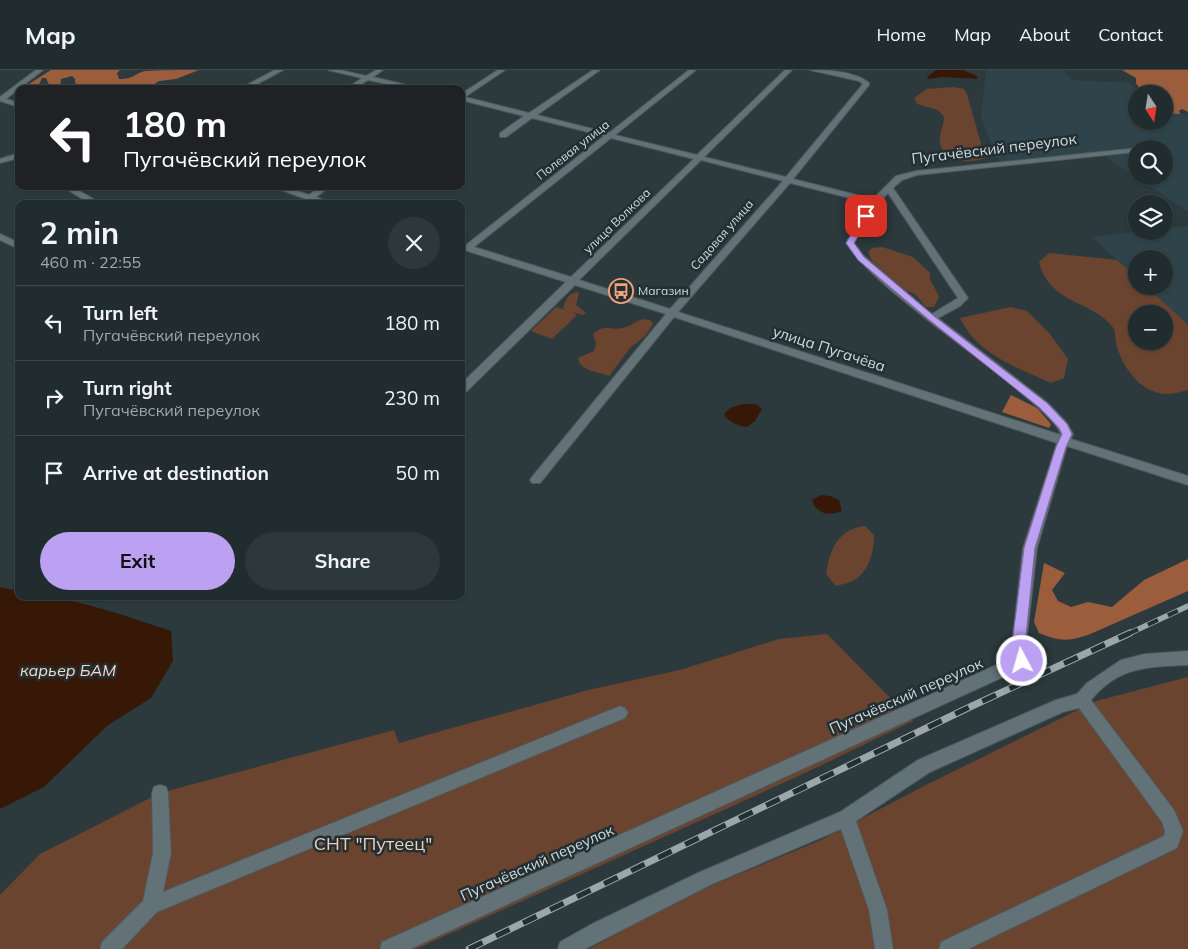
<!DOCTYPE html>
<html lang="en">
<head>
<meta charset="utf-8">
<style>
  body { margin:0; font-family:Mulish,sans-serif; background:#2d383a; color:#f1f3f6; height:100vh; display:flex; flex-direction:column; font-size:19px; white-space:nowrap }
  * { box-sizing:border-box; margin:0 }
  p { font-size:16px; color:#a2a7aa }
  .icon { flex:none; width:28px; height:28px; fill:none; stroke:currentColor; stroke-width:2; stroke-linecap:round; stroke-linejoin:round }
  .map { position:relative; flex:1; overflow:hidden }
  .side { position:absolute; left:15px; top:130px; width:450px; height:400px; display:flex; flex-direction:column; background:#212c2e; border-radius:10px; box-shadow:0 1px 4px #0004,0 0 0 1px #3e484a }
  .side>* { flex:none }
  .banner { position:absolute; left:15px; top:15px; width:450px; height:105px; border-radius:10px; box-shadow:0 1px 4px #0004,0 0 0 1px #3e484a; background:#202124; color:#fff; overflow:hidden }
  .needle { width:32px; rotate:168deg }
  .buttons { position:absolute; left:1128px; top:15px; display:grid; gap:10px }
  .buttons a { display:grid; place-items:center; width:45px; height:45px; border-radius:50%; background:#212c2e; box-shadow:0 1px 4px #0004,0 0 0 1px #3e484a; font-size:25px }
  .pin { position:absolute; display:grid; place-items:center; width:42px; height:42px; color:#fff; margin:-21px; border-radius:10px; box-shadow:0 2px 8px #0006 }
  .me { position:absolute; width:55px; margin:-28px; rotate:354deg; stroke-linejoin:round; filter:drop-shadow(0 0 4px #0008) }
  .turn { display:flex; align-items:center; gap:18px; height:105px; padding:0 25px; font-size:22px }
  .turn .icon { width:65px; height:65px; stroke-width:2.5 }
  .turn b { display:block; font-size:35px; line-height:42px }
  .round { display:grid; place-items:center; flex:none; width:52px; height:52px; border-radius:26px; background:#2d383a }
  .headline { display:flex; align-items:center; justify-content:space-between; height:85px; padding:0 25px }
  h1 { font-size:30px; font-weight:700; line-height:38px }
  .action { display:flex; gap:10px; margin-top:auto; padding:10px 25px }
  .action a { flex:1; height:58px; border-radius:30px; background:#bca0f2; color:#111; font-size:20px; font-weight:700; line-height:58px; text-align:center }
  .action a+a { background:#2d383a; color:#f1f3f6 }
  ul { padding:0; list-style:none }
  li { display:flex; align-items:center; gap:15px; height:75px; padding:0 25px; border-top:1px solid #3e484a }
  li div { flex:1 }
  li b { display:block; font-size:19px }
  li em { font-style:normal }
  header { display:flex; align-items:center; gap:30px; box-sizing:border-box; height:70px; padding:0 25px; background:#212c2e; border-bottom:1px solid #3e484a }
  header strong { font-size:24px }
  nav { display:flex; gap:28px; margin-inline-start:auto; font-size:18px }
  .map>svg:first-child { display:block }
  .built { fill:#2e444a; fill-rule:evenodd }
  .green { fill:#6b4430; fill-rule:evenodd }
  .forest { fill:#9c5d3c }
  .water { fill:#371806 }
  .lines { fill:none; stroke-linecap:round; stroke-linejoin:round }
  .minor-casing { stroke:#4d585b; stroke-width:2 }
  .minor { fill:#637277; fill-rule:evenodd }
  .rail-far1-casing { stroke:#9da7aa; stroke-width:5.5 }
  .rail-casing { stroke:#9da7aa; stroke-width:7 }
  .rail-far1 { stroke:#222f33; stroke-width:4; stroke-dasharray:11; stroke-linecap:butt }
  .rail { stroke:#222f33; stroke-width:5; stroke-dasharray:15; stroke-linecap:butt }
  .route { fill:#bca0f2; stroke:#7a689d }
  .labels { text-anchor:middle; stroke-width:5; stroke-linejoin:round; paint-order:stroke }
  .far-street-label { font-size:12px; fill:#d2dadc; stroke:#222f33 }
  .far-poi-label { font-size:12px; fill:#d2dadc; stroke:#222f33; text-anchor:start }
  .street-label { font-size:15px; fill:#d2dadc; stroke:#222f33 }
  .water-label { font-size:16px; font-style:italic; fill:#fdd7c4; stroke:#222f33 }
  .near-park-label { font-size:18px; fill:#f4cebb; stroke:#222f33 }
</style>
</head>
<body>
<header>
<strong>Map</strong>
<nav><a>Home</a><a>Map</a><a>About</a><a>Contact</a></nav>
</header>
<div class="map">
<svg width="1188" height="879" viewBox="0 0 1188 879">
  <rect width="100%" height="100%" fill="#2c3a3d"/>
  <path class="built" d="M 986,0 L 1064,0 L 1072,10 L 1129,13 L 1141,24 L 1136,24 L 1136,51 L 1164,51 L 1164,35 L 1188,46 L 1188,142 L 1105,86 L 1007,96 L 996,87 L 981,46 ZM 1136,79 L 1164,79 L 1164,106 L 1136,106 Z
    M 1188,156 L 1188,255 L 1146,216 L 1164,216 L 1164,189 L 1136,189 L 1136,207 L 1092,167 L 1141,161 L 1164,161 L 1164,159 Z"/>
  <path class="green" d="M 953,17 L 964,19 L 967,24 L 985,88 C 968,95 937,90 940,66 C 941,59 944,54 944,47 L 938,40 L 917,34 L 914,28 L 927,19 Z
    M 882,177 L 913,187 L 930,203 L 930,209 L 939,227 L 934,237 L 926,237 L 915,224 L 904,220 L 892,210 L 872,191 L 868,182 L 872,178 Z
    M 1049,183 L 1117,190 L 1136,207 L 1136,216 L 1146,216 L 1188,255 L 1188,320 C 1182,321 1175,324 1169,324 C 1143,325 1124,300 1117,277 C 1113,264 1119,261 1106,250 C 1088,234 1061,231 1047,210 C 1043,205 1041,198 1039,192 ZM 1136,244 L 1164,244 L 1164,271 L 1136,271 Z
    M 577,222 L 579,223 L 576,235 L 586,243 L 583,245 L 572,242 L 577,245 L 552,269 L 531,261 L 556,237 L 565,240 L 563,238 C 566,229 568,224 577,222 Z
    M 1011,237 L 1027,241 L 1050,264 L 1068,289 L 1064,308 L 1051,313 C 1016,297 977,284 960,248 Z
    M 644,249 L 650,250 L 653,254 L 645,266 L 630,278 L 609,306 C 599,302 580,301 578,288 L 594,281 L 596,274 L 593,264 C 606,253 609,261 623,258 C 631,257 636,250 644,249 Z
    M 865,456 L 874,465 C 874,481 870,499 856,509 C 851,513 842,514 836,516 L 826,504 C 830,479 838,459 865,456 Z
    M 827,564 L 913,651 L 803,704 L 416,879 L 0,879 L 0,825 L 40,784 L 160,723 L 394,660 L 399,673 L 588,620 L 680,600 L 779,569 Z
    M 1188,607 L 1188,879 L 589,879 L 686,826 L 821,770 L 924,716 L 1096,631 Z"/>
  <path class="forest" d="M 51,0 L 120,0 L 117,3 L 119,9 C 134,9 134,4 145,1 C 160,0 182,0 199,0 L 176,9 L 159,11 L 147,19 L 87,19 L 75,13 L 75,9 L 72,6 L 61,9 L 60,19 L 51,19 L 46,8 L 42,8 L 37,19 L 21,19 Z
    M 1122,0 L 1188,0 L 1188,42 L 1182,39 L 1179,41 L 1180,44 C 1174,44 1169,43 1164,40 L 1164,24 L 1143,24 L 1136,13 L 1136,8 Z
    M 1011,325 L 1037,338 L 1051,354 L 1049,358 L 1002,342 Z
    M 1188,489 L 1188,521 L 1088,565 C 1067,572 1059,571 1039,563 L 1034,552 L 1044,493 L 1065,503 L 1052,520 L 1058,531 L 1071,537 L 1088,532 L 1112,537 L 1144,510 Z"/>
  <path class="water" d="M 936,0 L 963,0 L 977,6 L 977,9 L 943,7 L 928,9 L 927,7 Z
    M 743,334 L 756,334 L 762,339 L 755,351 L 747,357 C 738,356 728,352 724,344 L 730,338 Z
    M 821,425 L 830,426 L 839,430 L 842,441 C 829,446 817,445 812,430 Z
    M 0,517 L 19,521 L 19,526 C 75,526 118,544 171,561 L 173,591 L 151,628 L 107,656 L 44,717 L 0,739 Z"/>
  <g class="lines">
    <defs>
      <path id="minor" d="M 36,0 L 43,0 L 6,29 L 19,33 L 19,37 L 0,31 L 0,27 Z
        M 275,0 L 283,0 L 248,19 L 239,19 Z
        M 328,0 L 340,0 L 366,6 L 376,0 L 383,0 L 373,7 L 423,19 L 410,19 L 368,10 L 354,19 L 346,19 L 362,8 Z
        M 498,0 L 505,0 L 465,27 L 529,43 L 593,0 L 600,0 L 537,45 L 609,63 L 689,0 L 696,0 L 615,65 L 697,85 L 785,0 L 792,0 L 704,87 L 786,107 L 863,14 L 859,11 L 810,0 C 828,0 855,1 869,13 L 869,15 L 793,109 L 873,129 L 896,106 L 916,101 L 1138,78 L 1135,82 L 917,105 L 902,110 L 893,118 L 968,228 L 960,236 L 938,248 L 1048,333 L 1067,353 L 1073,364 L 1071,369 L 1188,406 L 1188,415 L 1067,376 L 1037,478 L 1027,566 L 1029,591 L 1027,596 L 410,879 L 380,879 L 382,872 L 1014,587 L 1013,566 L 1023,478 L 1057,373 L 674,247 L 540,413 L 532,413 L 530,410 L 532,407 L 666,244 L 575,215 L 465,323 L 461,324 L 461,314 L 566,212 L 461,179 L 461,173 L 466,175 L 604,66 L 532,48 L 506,67 L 500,67 L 500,63 L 524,46 L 461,30 L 461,24 ZM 611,68 L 694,89 L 571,207 L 474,177 ZM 701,90 L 783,111 L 670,239 L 579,210 ZM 790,113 L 870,133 L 846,173 C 867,203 900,228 929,251 C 951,269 1058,345 1061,365 L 678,242 ZM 888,123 L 958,228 L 932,244 L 864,186 L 854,173 L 878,133 Z
        M 19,83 L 19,88 L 0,93 L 0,89 Z
        M 61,116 L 71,116 L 102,134 L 91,134 Z
        M 270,116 L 283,116 L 309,125 L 321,116 L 331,116 L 316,127 L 333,134 L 320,134 Z
        M 0,164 L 19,173 L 19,179 L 0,170 Z
        M 1188,581 L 1188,595 C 1148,597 1119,596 1091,630 L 1174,740 L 1183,761 L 1177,778 L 968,879 L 939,879 L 941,872 L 1164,766 L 1165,761 L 1162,752 L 1079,638 L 1063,642 L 930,702 L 856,751 L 887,840 L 893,879 L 875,879 L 869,840 L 841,759 L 710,815 L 585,879 L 558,879 L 560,872 L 592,854 L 698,803 L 840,742 L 918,690 L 1056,630 L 1077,624 L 1087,613 L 1121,590 L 1145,584 Z
        M 620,636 L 625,638 L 628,643 L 625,648 L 157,842 L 122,879 L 100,879 L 102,872 L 143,831 L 153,783 L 152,723 L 154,717 L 160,715 L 166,717 L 168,723 L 171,783 L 163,822 Z"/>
    </defs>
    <use href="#minor" class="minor-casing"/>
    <use href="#minor" class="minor"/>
    <defs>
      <path id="rail-far1" d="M 1128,564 L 1188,536"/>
      <path id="rail" d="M 469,879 L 972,636 L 1130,563"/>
    </defs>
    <use href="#rail-far1" class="rail-far1-casing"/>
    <use href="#rail" class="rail-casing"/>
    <use href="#rail-far1" class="rail-far1"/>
    <use href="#rail" class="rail"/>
  </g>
  <path class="route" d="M 864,144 L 870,146 L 854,173 L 864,187 L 934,246 L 1047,333 L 1067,354 L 1072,364 L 1066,377 L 1035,478 L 1026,566 L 1029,591 L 1027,595 L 1022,597 L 1018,595 L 1013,566 L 1024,478 L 1056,377 L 1062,364 L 1059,358 L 1040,338 L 928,249 L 858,190 L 846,173 Z"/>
  <defs>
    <symbol id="bus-ring" viewBox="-11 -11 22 22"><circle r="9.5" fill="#222f33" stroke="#f0a27a" stroke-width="1.5"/><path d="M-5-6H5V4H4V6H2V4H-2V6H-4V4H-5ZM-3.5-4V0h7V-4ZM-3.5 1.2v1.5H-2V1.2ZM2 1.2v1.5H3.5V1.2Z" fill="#f0a27a"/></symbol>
  </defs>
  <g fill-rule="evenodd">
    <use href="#bus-ring" x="607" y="207" width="28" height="28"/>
  </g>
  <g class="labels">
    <g class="far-street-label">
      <text transform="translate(573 80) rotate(-38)" y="4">Полевая улица</text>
      <text transform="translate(617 151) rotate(-44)" y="4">улица Волкова</text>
      <text transform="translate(722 165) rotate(-49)" y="4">Садовая улица</text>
    </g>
    <g class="far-poi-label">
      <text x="638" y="225">Магазин</text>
    </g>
    <g class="street-label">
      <text transform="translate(994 79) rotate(-7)" y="5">Пугачёвский переулок</text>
      <text transform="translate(829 279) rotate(18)" y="5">улица Пугачёва</text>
      <text transform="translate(906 626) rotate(-24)" y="5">Пугачёвский переулок</text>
      <text transform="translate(537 793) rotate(-24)" y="5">Пугачёвский переулок</text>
    </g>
    <g class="water-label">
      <text x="68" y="606">карьер БАМ</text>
    </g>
    <g class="near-park-label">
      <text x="373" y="780">СНТ "Путеец"</text>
    </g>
  </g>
</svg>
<div class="buttons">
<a><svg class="needle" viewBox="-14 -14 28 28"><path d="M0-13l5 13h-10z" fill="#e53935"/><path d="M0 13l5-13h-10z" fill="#a2a7aa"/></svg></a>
<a><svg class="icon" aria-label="search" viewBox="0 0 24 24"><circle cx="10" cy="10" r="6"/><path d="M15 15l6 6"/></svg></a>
<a><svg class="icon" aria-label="layers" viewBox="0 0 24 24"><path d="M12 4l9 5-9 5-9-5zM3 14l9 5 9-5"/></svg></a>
<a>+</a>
<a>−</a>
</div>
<div class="pin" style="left:866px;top:146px;background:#d93025"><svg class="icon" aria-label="arrive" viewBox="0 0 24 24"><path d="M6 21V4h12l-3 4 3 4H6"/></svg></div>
<svg class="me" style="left:1022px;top:591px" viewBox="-20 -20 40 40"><circle r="17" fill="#bca0f2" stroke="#fff" stroke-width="3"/><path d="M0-11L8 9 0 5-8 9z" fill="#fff"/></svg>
<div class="banner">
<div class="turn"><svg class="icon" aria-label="left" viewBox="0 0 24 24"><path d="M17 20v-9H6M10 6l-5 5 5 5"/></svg><div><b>180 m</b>Пугачёвский переулок</div></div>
</div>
<section class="side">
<div class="headline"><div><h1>2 min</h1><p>460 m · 22:55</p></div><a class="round"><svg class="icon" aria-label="close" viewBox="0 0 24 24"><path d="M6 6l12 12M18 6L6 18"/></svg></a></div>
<ul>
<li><svg class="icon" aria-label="left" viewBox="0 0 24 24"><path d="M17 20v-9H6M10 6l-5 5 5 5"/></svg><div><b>Turn left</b><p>Пугачёвский переулок</p></div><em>180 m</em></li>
<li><svg class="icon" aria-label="right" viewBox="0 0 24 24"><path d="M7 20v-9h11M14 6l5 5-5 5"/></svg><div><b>Turn right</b><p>Пугачёвский переулок</p></div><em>230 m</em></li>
<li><svg class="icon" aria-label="arrive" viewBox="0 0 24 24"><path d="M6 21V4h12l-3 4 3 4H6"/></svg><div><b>Arrive at destination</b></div><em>50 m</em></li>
</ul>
<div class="action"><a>Exit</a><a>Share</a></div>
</section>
</div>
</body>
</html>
